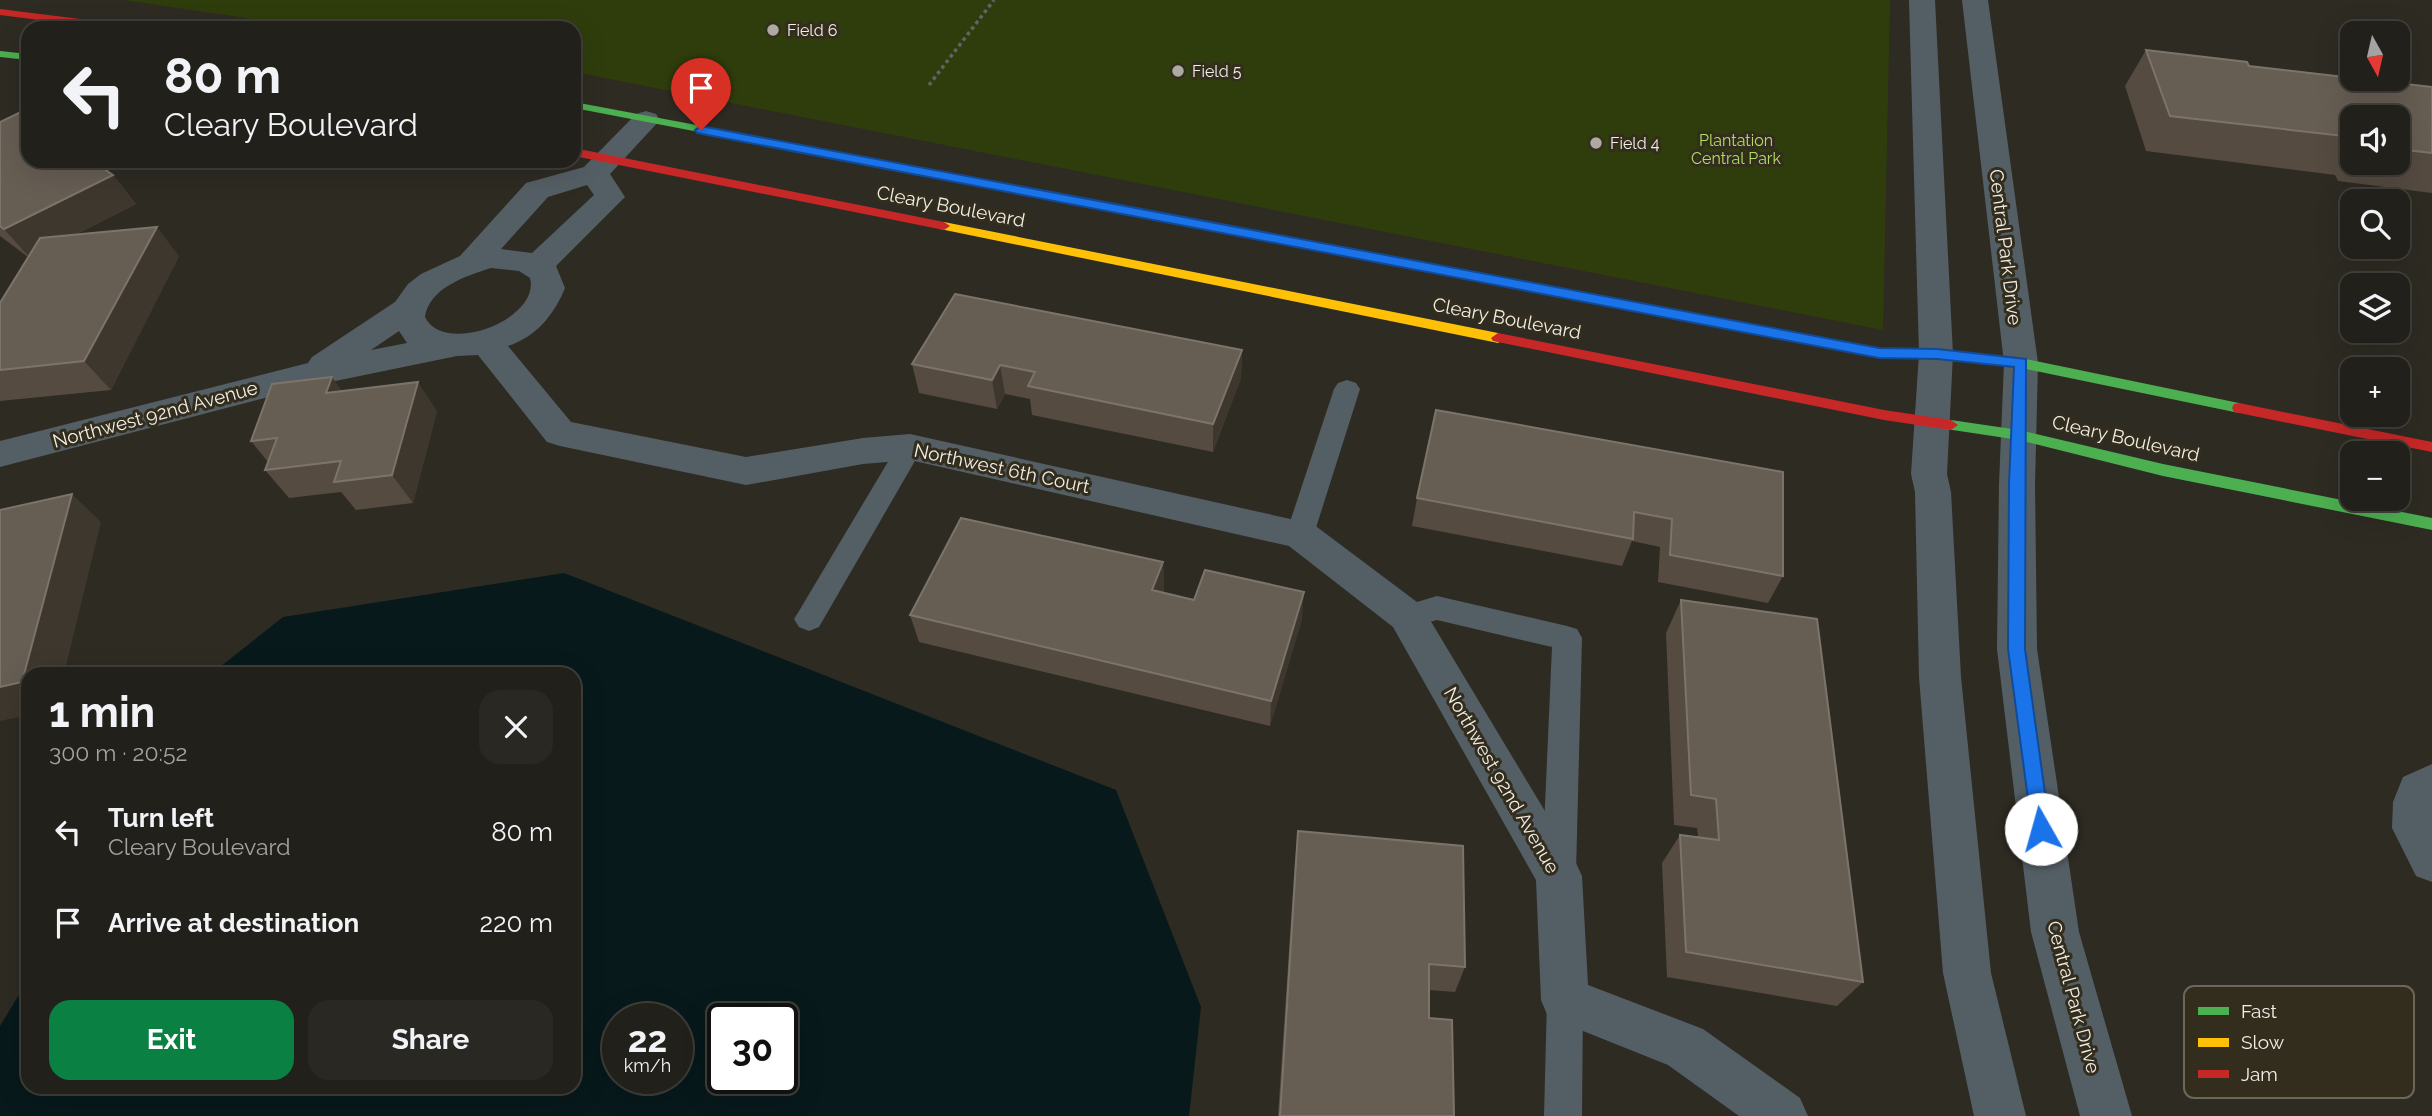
<!DOCTYPE html>
<html lang="en">
<head>
<meta charset="utf-8">
<style>
  body { margin:0; font-family:Raleway,sans-serif; background:#2a2823; color:#f1f3f6; height:100vh; display:flex; flex-direction:column; font-size:26px; white-space:nowrap }
  * { box-sizing:border-box; margin:0 }
  p { font-size:23px; color:#a2a3a2 }
  .icon { flex:none; width:38px; height:38px; fill:none; stroke:currentColor; stroke-width:2; stroke-linecap:round; stroke-linejoin:round }
  .map { position:relative; flex:1; overflow:hidden }
  .details { position:absolute; left:21px; top:667px; width:560px; height:427px; display:flex; flex-direction:column; background:#22201a; border-radius:21px; box-shadow:0 7px 28px #0002,0 0 0 2px #3f3e39 }
  .details>* { flex:none }
  .top-card { position:absolute; left:21px; top:21px; width:560px; height:147px; border-radius:21px; box-shadow:0 7px 28px #0002,0 0 0 2px #3f3e39; background:#22201a; color:#f1f3f6; overflow:hidden }
  .needle { width:46px; rotate:172deg }
  .buttons { position:absolute; left:2340px; top:21px; display:grid; gap:14px }
  .buttons a { display:grid; place-items:center; width:70px; height:70px; border-radius:14px; background:#22201a; box-shadow:0 7px 28px #0002,0 0 0 2px #3f3e39; font-size:35px }
  .speed { position:absolute; left:602px; top:1003px; display:flex; gap:14px; font-size:35px; font-weight:700; text-align:center }
  .speed>* { display:grid; place-content:center; width:91px; height:91px; border-radius:50%; background:#22201a; box-shadow:0 7px 28px #0002,0 0 0 2px #3f3e39; line-height:1 }
  .speed small { font-size:18px; font-weight:400 }
  .speed .limit { border:4px solid #111; border-radius:10px; background:#fff; color:#111 }
  .pin { position:absolute; display:grid; place-items:center; width:60px; height:60px; color:#fff; margin:-72px -30px; border-radius:50% 50% 50% 0; rotate:-45deg; box-shadow:0 0 7px #0007 }
  .pin .icon { rotate:45deg }
  .me { position:absolute; width:77px; margin:-38px; rotate:353deg; stroke-linejoin:round; filter:drop-shadow(0 0 5px #0008) }
  .turn { display:flex; align-items:center; gap:24px; height:147px; padding:0 28px; font-size:32px }
  .turn .icon { width:91px; height:91px; stroke-width:2.5 }
  .turn b { display:block; font-size:49px; line-height:60px }
  .round { display:grid; place-items:center; flex:none; width:74px; height:74px; border-radius:21px; background:#2a2823 }
  .head { display:flex; align-items:center; justify-content:space-between; height:119px; padding:0 28px }
  h1 { font-size:42px; font-weight:700; line-height:52px }
  .action { display:flex; gap:14px; margin-top:auto; padding:14px 28px }
  .action a { flex:1; height:80px; border-radius:21px; background:#0b8043; color:#fff; font-size:28px; font-weight:700; line-height:80px; text-align:center }
  .action a+a { background:#2a2823; color:#f1f3f6 }
  ul { padding:0; list-style:none }
  li { display:flex; align-items:center; gap:21px; height:91px; padding:0 28px }
  li div { flex:1 }
  li b { display:block; font-size:26px }
  li em { font-style:normal }
  .map>svg:first-child { display:block }
  .green { fill:#2f3d0c }
  .water { fill:#08191b; fill-rule:evenodd }
  .lines { fill:none; stroke-linecap:round; stroke-linejoin:round }
  .path { stroke:#5f6566; stroke-width:3.5; stroke-dasharray:3.5 3.5; stroke-linecap:butt }
  .lane { fill:#545f65; fill-rule:evenodd }
  .street { fill:#545f65; fill-rule:evenodd }
  .fast { fill:#4caf50; fill-rule:evenodd }
  .slow { fill:#ffc107; fill-rule:evenodd }
  .jam { fill:#c62828; fill-rule:evenodd }
  .wall { fill:#554b41; fill-rule:evenodd }
  .shaded-wall { fill:#3e372e }
  .building { fill:#665d53; stroke:#7c746a; stroke-width:2 }
  .route { fill:#1a73e8; stroke:#114b97; stroke-width:2 }
  .poi-dot { fill:#adaaa1; stroke:#332d1e; stroke-width:2.5 }
  .labels { text-anchor:middle; stroke-width:6; stroke-linejoin:round; paint-order:stroke }
  .far-poi-label { font-size:16px; fill:#f2eee5; stroke:#332d1e; text-anchor:start }
  .far-park-label { font-size:16px; fill:#b2dd61; stroke:#332d1e }
  .street-label { font-size:19px; fill:#f2eee5; stroke:#332d1e }
  .key { fill:#332d1e; stroke:#6c675a; stroke-width:2 }
  .key-label { font-size:19px; fill:#f2eee5 }
</style>
</head>
<body>
<div class="map">
<svg width="2432" height="1116" viewBox="0 0 2432 1116">
  <rect width="100%" height="100%" fill="#2e2b23"/>
  <path class="green" d="M 124,0 L 1890,0 L 1883,330 L 574,72 L 574,28 L 313,28 Z"/>
  <path class="water" d="M 564,573 L 1116,790 L 1201,1007 L 1189,1116 L 0,1116 L 0,1026 L 28,980 L 28,1087 L 574,1087 L 574,674 L 211,674 L 283,617 ZM 677,1018 L 677,1078 L 618,1078 L 618,1018 ZM 723,1018 L 782,1018 L 782,1078 L 723,1078 Z"/>
  <g class="lines">
    <path class="path" d="M 929,85 L 994,0"/>
    <path class="lane" d="M 1347,380 L 1356,383 L 1360,389 L 1314,534 L 1310,542 L 1300,545 L 1290,542 L 1286,534 L 1334,389 L 1338,383 Z
      M 910,437 L 919,440 L 923,447 L 819,627 L 809,631 L 799,627 L 794,619 L 799,611 L 901,440 Z
      M 1437,596 L 1567,626 L 1577,629 L 1582,638 L 1576,873 L 1571,884 L 1559,889 L 1547,884 L 1542,873 L 1552,647 L 1437,620 L 1407,628 L 1397,624 L 1393,616 L 1397,608 Z
      M 1565,982 L 1577,988 L 1583,1000 L 1582,1116 L 1544,1116 L 1547,1000 L 1553,988 Z"/>
    <path class="street" d="M 1909,0 L 1935,0 L 1953,354 L 1947,474 L 1951,492 L 1961,677 L 1991,973 L 2026,1116 L 1974,1116 L 1943,973 L 1919,677 L 1915,492 L 1911,474 L 1919,354 Z
      M 1962,0 L 1988,0 L 2038,363 L 2035,484 L 2037,649 L 2079,932 L 2132,1116 L 2080,1116 L 2031,932 L 1997,649 L 1999,484 L 2004,363 Z
      M 646,111 L 656,114 L 660,120 L 610,174 L 625,197 L 556,266 L 565,288 C 554,315 536,337 508,346 L 571,422 L 746,457 L 863,438 L 910,434 L 1313,524 L 1421,605 L 1575,861 L 1582,876 L 1588,985 L 1703,1029 L 1800,1098 L 1808,1116 L 1739,1116 L 1668,1065 L 1548,1017 L 1541,1000 L 1536,880 L 1393,627 L 1289,546 L 910,460 L 863,464 L 746,485 L 560,446 L 547,442 L 478,355 L 457,356 L 311,386 L 0,467 L 0,441 L 308,363 L 312,357 L 395,302 L 408,284 L 421,274 L 460,256 L 526,183 L 584,167 L 636,114 ZM 587,185 L 594,195 L 532,253 L 501,249 L 548,197 ZM 491,268 L 519,271 L 530,278 C 541,320 443,356 425,317 C 429,288 466,276 491,268 ZM 399,331 L 407,343 L 371,350 Z
      M 2432,764 L 2432,882 L 2416,876 L 2392,828 L 2393,802 L 2403,777 Z"/>
    <path class="fast" d="M 0,51 L 28,54 L 28,60 L 0,57 Z
      M 574,102 L 1131,207 L 1137,211 L 1131,215 L 574,108 Z
      M 1830,339 L 1879,348 L 1936,349 L 2021,358 L 2239,403 L 2246,408 L 2239,413 L 2021,368 L 1936,359 L 1879,358 L 1825,347 L 1823,344 L 1825,341 Z
      M 1951,420 L 2019,430 L 2163,464 L 2432,518 L 2432,530 L 2163,476 L 2019,440 L 1946,429 L 1944,425 L 1946,421 Z"/>
    <path class="slow" d="M 1131,207 L 1419,261 L 1426,265 L 1419,269 L 1127,214 L 1127,208 Z
      M 944,222 L 1498,333 L 1505,338 L 1498,343 L 940,229 L 938,226 Z"/>
    <path class="jam" d="M 0,9 L 128,25 L 133,28 L 102,28 L 0,15 Z
      M 574,148 L 944,222 L 950,226 L 944,230 L 574,156 Z
      M 1419,261 L 1830,339 L 1837,344 L 1830,349 L 1414,268 L 1412,265 Z
      M 1498,333 L 1884,410 L 1951,420 L 1958,425 L 1951,430 L 1884,420 L 1493,341 L 1491,338 Z
      M 2239,403 L 2432,442 L 2432,452 L 2234,412 L 2232,408 L 2234,404 Z"/>
  </g>
  <path class="wall" d="M 2146,50 L 2249,66 L 2432,87 L 2432,193 L 2338,181 L 2335,175 L 2146,151 L 2125,86 ZM 2352,117 L 2398,117 L 2398,163 L 2352,163 Z
    M 0,122 L 113,175 L 136,204 L 77,234 L 179,256 L 111,390 L 0,401 L 0,303 L 28,257 L 0,236 Z
    M 1242,350 L 1241,378 L 1213,452 L 1032,415 L 1030,399 L 1005,394 L 997,409 L 919,393 L 912,364 Z
    M 342,391 L 437,411 L 413,503 L 356,510 L 341,492 L 289,498 L 265,470 L 268,462 L 251,441 Z
    M 1783,472 L 1783,576 L 1768,603 L 1658,582 L 1660,547 L 1632,541 L 1622,566 L 1412,526 L 1417,498 Z
    M 1163,562 L 1164,589 L 1163,593 L 1194,600 L 1302,619 L 1270,726 L 919,642 L 910,615 Z
    M 1681,600 L 1863,982 L 1837,1006 L 1667,977 L 1662,863 L 1680,835 L 1698,837 L 1697,828 L 1674,825 L 1666,633 Z
    M 1298,831 L 1465,967 L 1455,992 L 1429,990 L 1429,1018 L 1454,1116 L 1278,1116 L 1295,860 Z"/>
  <path class="shaded-wall" d="M 113,175 L 136,204 L 30,258 L 4,229 Z
    M 157,227 L 179,256 L 111,390 L 84,361 Z
    M 1242,350 L 1241,378 L 1213,452 L 1213,424 Z
    M 1000,365 L 1005,394 L 997,409 L 992,380 Z
    M 332,377 L 353,406 L 326,393 Z
    M 418,382 L 437,411 L 413,503 L 392,475 Z
    M 72,494 L 101,522 L 64,674 L 28,674 L 28,715 L 0,721 L 0,687 Z
    M 1163,562 L 1164,589 L 1154,617 L 1152,590 Z
    M 1304,592 L 1302,619 L 1270,726 L 1271,701 Z"/>
  <path class="building" d="M 2146,50 L 2247,62 L 2249,66 L 2432,87 L 2432,153 L 2398,149 L 2398,117 L 2352,117 L 2352,137 L 2170,116 Z
    M 21,112 L 28,117 L 28,161 L 93,161 L 113,175 L 4,229 L 0,226 L 0,122 Z
    M 157,227 L 84,361 L 0,370 L 0,303 L 40,238 Z
    M 955,294 L 1242,350 L 1213,424 L 1028,386 L 1035,372 L 1000,365 L 992,380 L 912,364 Z
    M 332,377 L 326,393 L 418,382 L 392,475 L 334,482 L 341,461 L 265,470 L 277,438 L 251,441 L 272,384 Z
    M 1436,410 L 1783,472 L 1783,576 L 1670,555 L 1672,519 L 1634,512 L 1633,539 L 1417,498 Z
    M 72,494 L 22,682 L 0,687 L 0,510 Z
    M 961,518 L 1163,562 L 1152,590 L 1194,600 L 1205,570 L 1304,592 L 1271,701 L 910,615 Z
    M 1681,600 L 1817,619 L 1863,982 L 1686,952 L 1680,835 L 1719,840 L 1716,799 L 1691,795 Z
    M 1298,831 L 1463,846 L 1465,967 L 1429,964 L 1429,1018 L 1452,1020 L 1454,1116 L 1280,1116 Z"/>
  <path class="route" d="M 701,126 L 1879,348 L 1937,349 L 2026,359 L 2025,649 L 2050,829 L 2047,835 L 2041,838 L 2034,835 L 2032,829 L 2008,649 L 2009,484 L 2014,367 L 1937,359 L 1879,358 L 697,133 L 695,130 Z"/>
  <g class="poi-dot">
    <circle cx="773" cy="30" r="7"/>
    <circle cx="1178" cy="71" r="7"/>
    <circle cx="1596" cy="143" r="7"/>
  </g>
  <g class="labels">
    <g class="far-poi-label">
      <text x="787" y="36">Field 6</text>
      <text x="1192" y="77">Field 5</text>
      <text x="1610" y="149">Field 4</text>
    </g>
    <g class="far-park-label">
      <text x="1736" y="146">Plantation<tspan x="1736" dy="18">Central Park</tspan></text>
    </g>
    <g class="street-label">
      <text transform="translate(951 206) rotate(11)" y="7">Cleary Boulevard</text>
      <text transform="translate(2006 247) rotate(83)" y="7">Central Park Drive</text>
      <text transform="translate(1507 318) rotate(11)" y="7">Cleary Boulevard</text>
      <text transform="translate(155 414) rotate(-15)" y="7">Northwest 92nd Avenue</text>
      <text transform="translate(2126 438) rotate(13)" y="7">Cleary Boulevard</text>
      <text transform="translate(1002 468) rotate(12)" y="7">Northwest 6th Court</text>
      <text transform="translate(1502 780) rotate(60)" y="7">Northwest 92nd Avenue</text>
      <text transform="translate(2074 997) rotate(75)" y="7">Central Park Drive</text>
    </g>
  </g>
  <rect x="2184" y="986" width="230" height="112" rx="10" class="key"/>
  <rect x="2198" y="1007" width="31" height="8" fill="#4caf50"/>
  <rect x="2198" y="1038" width="31" height="9" fill="#ffc107"/>
  <rect x="2198" y="1070" width="31" height="8" fill="#c62828"/>
  <g class="key-label">
    <text x="2241" y="1018">Fast</text>
    <text x="2241" y="1049">Slow</text>
    <text x="2241" y="1081">Jam</text>
  </g>
</svg>
<div class="buttons">
<a><svg class="needle" viewBox="-14 -14 28 28"><path d="M0-13l5 13h-10z" fill="#e53935"/><path d="M0 13l5-13h-10z" fill="#a2a3a2"/></svg></a>
<a><svg class="icon" aria-label="sound" viewBox="0 0 24 24"><path d="M4 9h4l5-4v14l-5-4H4zM17 9q2 3 0 6"/></svg></a>
<a><svg class="icon" aria-label="search" viewBox="0 0 24 24"><circle cx="10" cy="10" r="6"/><path d="M15 15l6 6"/></svg></a>
<a><svg class="icon" aria-label="layers" viewBox="0 0 24 24"><path d="M12 4l9 5-9 5-9-5zM3 14l9 5 9-5"/></svg></a>
<a>+</a>
<a>−</a>
</div>
<div class="speed"><div>22<small>km/h</small></div><div class="limit">30</div></div>
<div class="pin" style="left:701px;top:130px;background:#d93025"><svg class="icon" aria-label="arrive" viewBox="0 0 24 24"><path d="M6 21V4h12l-3 4 3 4H6"/></svg></div>
<svg class="me" style="left:2041px;top:829px" viewBox="-20 -20 40 40"><circle r="19" fill="#fff"/><path d="M0-13L10 11 0 6-10 11z" fill="#1a73e8"/></svg>
<div class="top-card">
<div class="turn"><svg class="icon" aria-label="left" viewBox="0 0 24 24"><path d="M17 20v-9H6M10 6l-5 5 5 5"/></svg><div><b>80 m</b>Cleary Boulevard</div></div>
</div>
<section class="details">
<div class="head"><div><h1>1 min</h1><p>300 m · 20:52</p></div><a class="round"><svg class="icon" aria-label="close" viewBox="0 0 24 24"><path d="M6 6l12 12M18 6L6 18"/></svg></a></div>
<ul>
<li><svg class="icon" aria-label="left" viewBox="0 0 24 24"><path d="M17 20v-9H6M10 6l-5 5 5 5"/></svg><div><b>Turn left</b><p>Cleary Boulevard</p></div><em>80 m</em></li>
<li><svg class="icon" aria-label="arrive" viewBox="0 0 24 24"><path d="M6 21V4h12l-3 4 3 4H6"/></svg><div><b>Arrive at destination</b></div><em>220 m</em></li>
</ul>
<div class="action"><a>Exit</a><a>Share</a></div>
</section>
</div>
</body>
</html>
